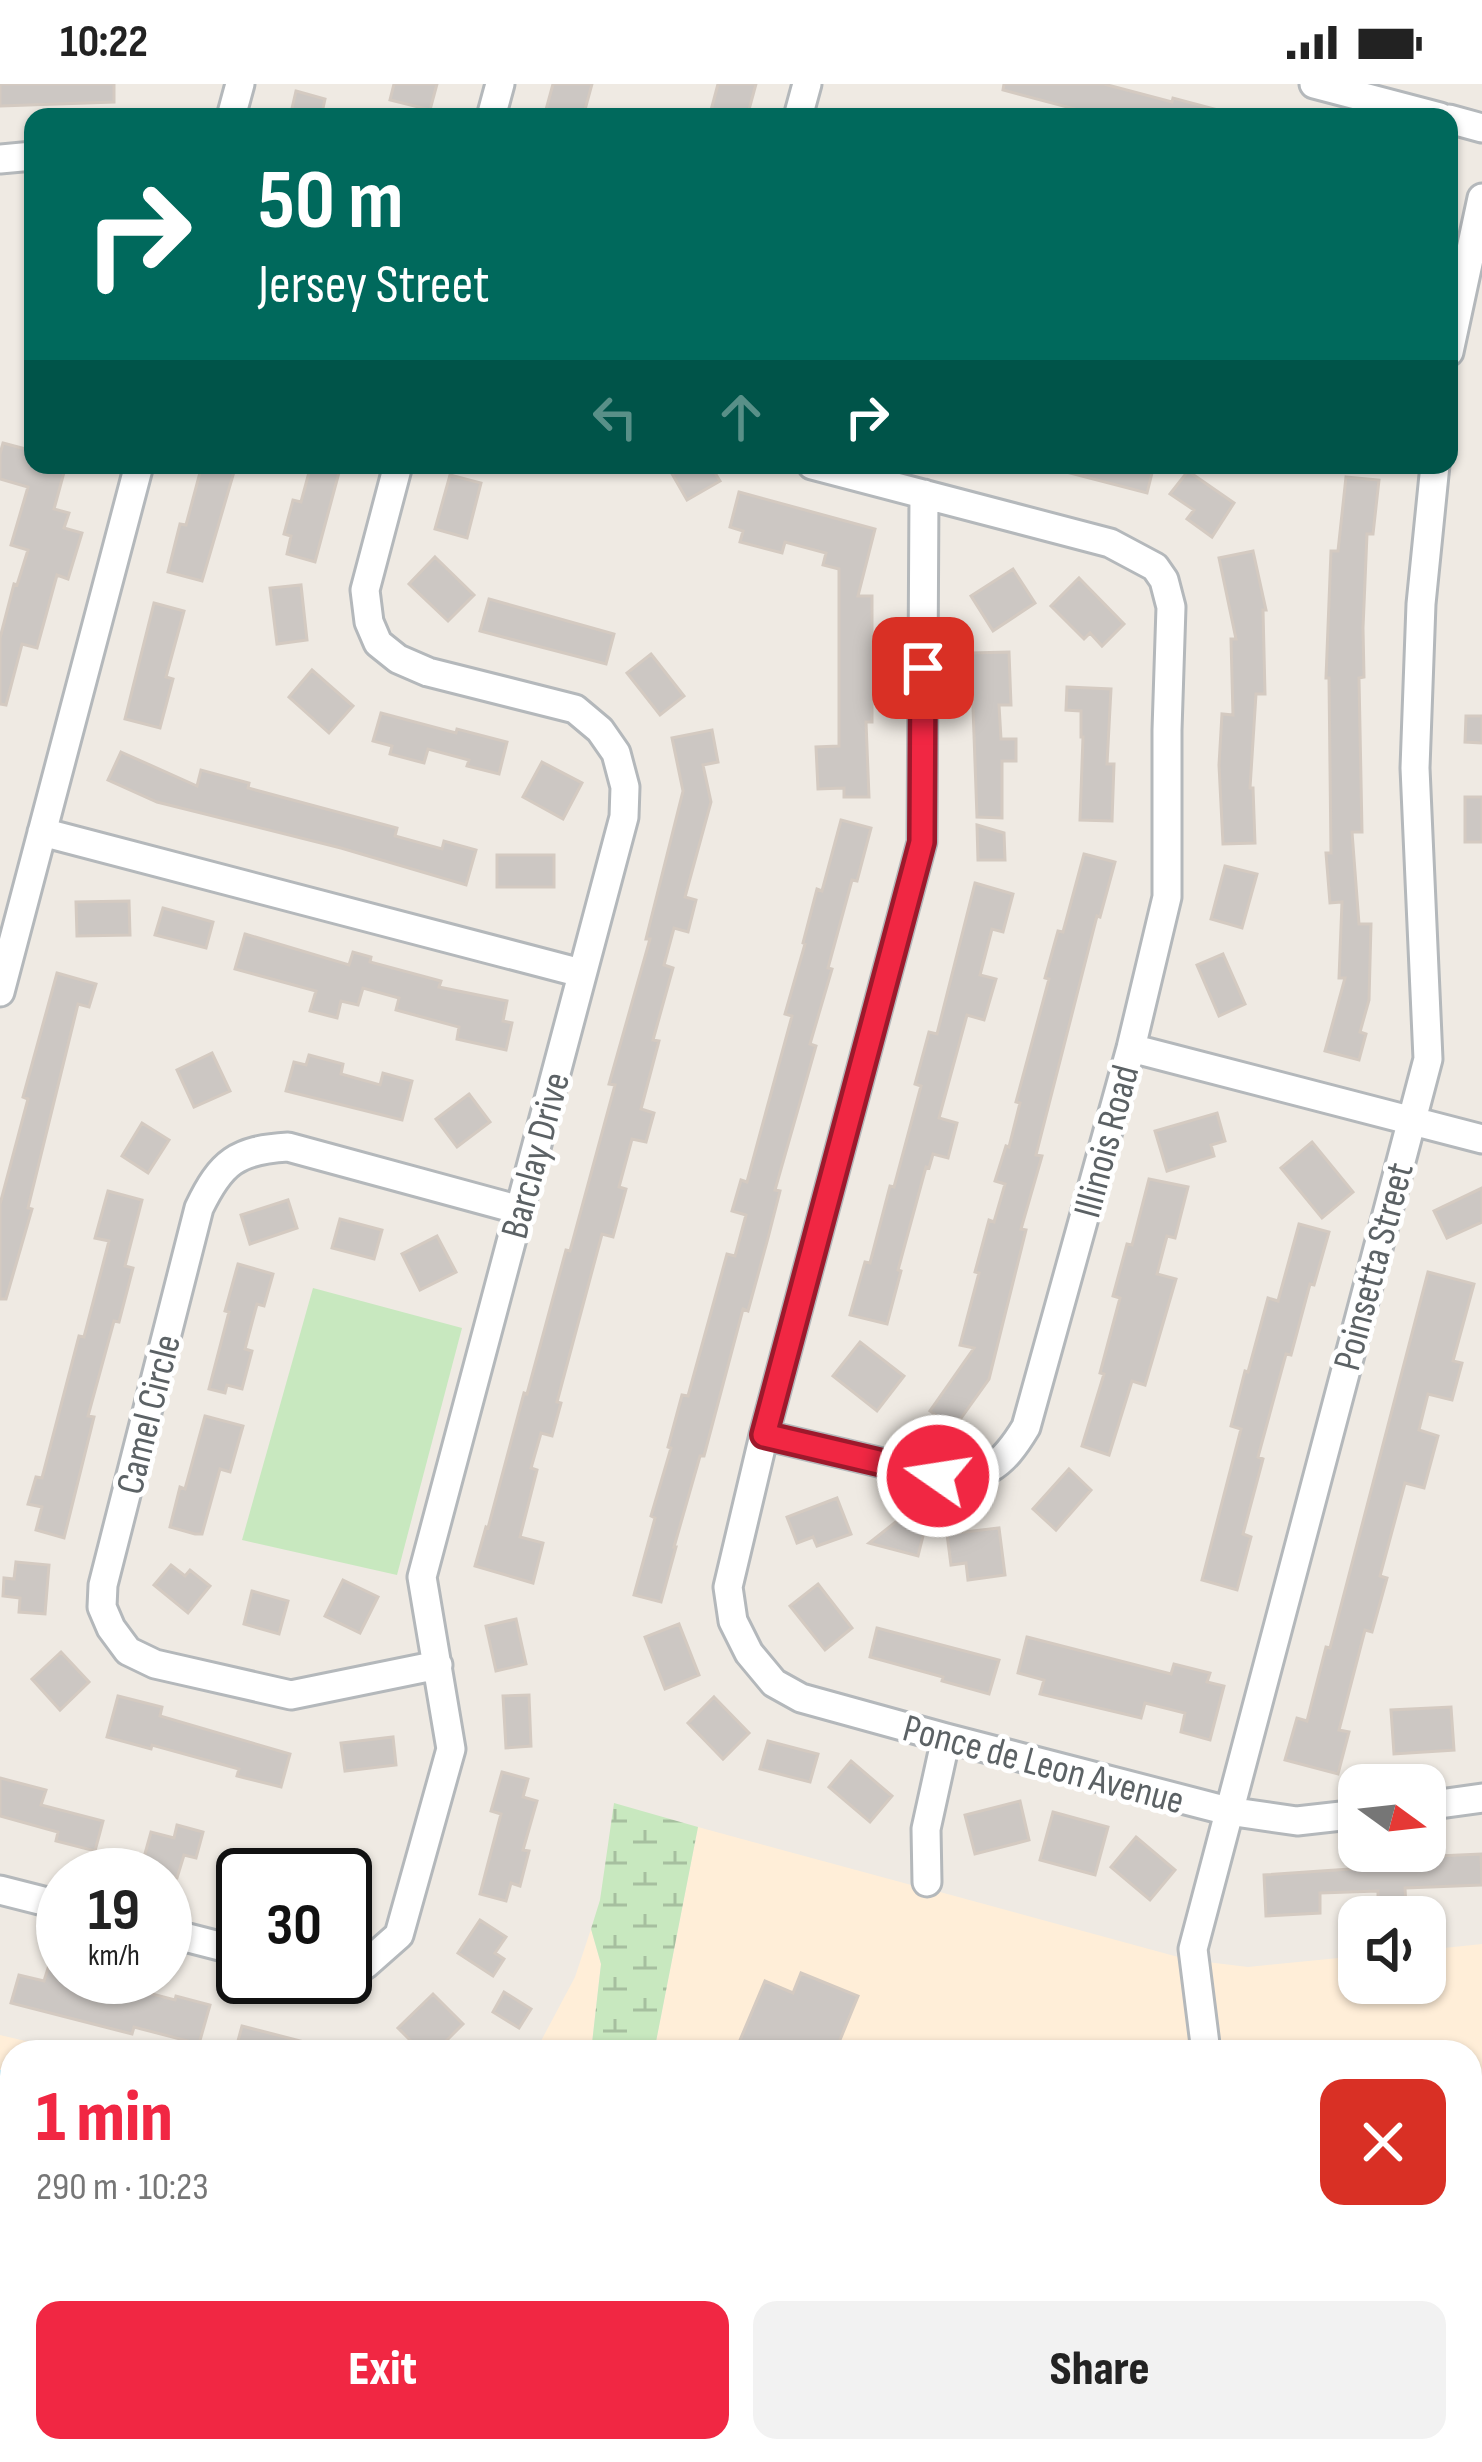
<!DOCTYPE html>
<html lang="en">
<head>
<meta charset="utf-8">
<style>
  body { margin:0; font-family:"Sofia Sans Condensed",sans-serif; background:#f2f2f2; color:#222; height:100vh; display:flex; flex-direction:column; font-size:45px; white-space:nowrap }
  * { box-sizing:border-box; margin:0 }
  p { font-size:39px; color:#767676 }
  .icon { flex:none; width:66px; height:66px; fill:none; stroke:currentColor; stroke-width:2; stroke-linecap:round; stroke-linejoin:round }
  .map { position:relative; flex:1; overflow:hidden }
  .sheet { position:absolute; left:0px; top:1956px; width:1482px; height:423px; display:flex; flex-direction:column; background:#fff; border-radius:36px 36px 0 0; box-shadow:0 3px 9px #0004 }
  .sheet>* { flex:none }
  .top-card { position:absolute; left:24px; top:24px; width:1434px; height:366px; border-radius:24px; box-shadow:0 3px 9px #0004; background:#00695c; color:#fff; overflow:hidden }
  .needle { width:78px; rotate:105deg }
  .buttons { position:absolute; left:1338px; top:1680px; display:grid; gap:24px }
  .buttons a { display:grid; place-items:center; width:108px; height:108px; border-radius:24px; background:#fff; box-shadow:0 3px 9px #0004; font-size:60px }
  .speed { position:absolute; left:36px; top:1764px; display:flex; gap:24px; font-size:60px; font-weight:700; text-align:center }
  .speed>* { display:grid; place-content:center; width:156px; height:156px; border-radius:50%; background:#fff; box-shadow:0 3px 9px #0004; line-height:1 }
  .speed small { font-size:30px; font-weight:400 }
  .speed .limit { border:6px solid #111; border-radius:18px; background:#fff; color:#111 }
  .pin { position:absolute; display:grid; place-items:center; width:102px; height:102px; color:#fff; margin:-51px; border-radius:24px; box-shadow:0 6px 18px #0006 }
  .me { position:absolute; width:132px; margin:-66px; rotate:283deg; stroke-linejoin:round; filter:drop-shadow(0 0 9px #0008) }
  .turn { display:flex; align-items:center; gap:42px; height:252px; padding:0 36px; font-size:54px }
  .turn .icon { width:156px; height:156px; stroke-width:2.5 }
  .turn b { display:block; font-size:84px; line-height:102px }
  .lanes { display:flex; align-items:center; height:114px; padding:0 36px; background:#0003; justify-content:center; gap:60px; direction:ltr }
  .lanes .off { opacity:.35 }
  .round { display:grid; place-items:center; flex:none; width:126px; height:126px; border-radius:24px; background:#f2f2f2 }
  .summary { display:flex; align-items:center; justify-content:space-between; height:204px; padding:0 36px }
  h1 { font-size:72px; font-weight:800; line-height:90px; color:#f12743 }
  .primary-button { display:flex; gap:24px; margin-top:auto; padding:24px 36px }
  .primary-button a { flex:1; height:138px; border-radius:24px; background:#f12743; color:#fff; font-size:48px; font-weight:800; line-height:138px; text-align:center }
  .primary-button a+a { background:#f2f2f2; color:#222 }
  .status { display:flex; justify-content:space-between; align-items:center; height:84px; padding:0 60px; background:#fff; direction:ltr }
  .status svg { height:33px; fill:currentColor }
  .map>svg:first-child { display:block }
  .commercial { fill:#ffeed8 }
  .grass { fill:#c8e8bf }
  .wetland { fill:url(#wetland-marsh) }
  .water { fill:url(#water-ripples) }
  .building { fill:#ccc7c3; stroke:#d4cac1; stroke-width:3 }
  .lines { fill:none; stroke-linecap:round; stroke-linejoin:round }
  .minor-casing { stroke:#b4b8bb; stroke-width:33 }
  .primary-casing { stroke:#f8a653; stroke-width:48 }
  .minor { stroke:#fff; stroke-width:27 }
  .primary { stroke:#ffdea8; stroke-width:42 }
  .route-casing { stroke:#9d192c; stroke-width:30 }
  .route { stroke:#f12743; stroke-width:21 }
  .labels { text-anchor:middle; stroke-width:10; stroke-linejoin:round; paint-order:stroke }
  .street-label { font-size:39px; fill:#5c6265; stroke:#fff }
</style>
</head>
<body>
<div class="status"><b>10:22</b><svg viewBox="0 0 49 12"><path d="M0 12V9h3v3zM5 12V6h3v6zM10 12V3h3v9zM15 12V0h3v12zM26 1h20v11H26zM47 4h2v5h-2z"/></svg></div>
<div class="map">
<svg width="1482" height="2378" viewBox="0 0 1482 2378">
  <defs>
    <pattern id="wetland-marsh" width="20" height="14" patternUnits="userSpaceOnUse" patternTransform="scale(3)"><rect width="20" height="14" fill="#c8e8bf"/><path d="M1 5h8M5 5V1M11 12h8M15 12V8" fill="none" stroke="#a6bf9f"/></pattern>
    <pattern id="water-ripples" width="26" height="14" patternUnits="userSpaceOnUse" patternTransform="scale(3)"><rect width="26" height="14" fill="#a3ebff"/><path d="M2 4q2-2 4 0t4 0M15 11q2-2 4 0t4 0" fill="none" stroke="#88c2d2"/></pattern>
  </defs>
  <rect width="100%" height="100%" fill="#efeae3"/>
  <path class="commercial" d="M 698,1743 L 915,1802 L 916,1809 L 940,1808 L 1182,1874 L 1194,1968 L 654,1968 Z
    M 591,1845 L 601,1880 L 591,1968 L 527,1968 L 541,1957 L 575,1893 Z
    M 1482,1860 L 1482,2170 L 1470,2172 L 1470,1968 L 1219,1968 L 1207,1878 L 1248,1883 L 1359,1872 L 1359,1899 L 1425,1899 L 1425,1866 Z
    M 0,1951 L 72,1968 L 12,1968 L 12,1989 L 0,1986 Z
    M 12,2098 L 12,2360 L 0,2362 L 0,2099 Z"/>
  <path class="grass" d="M 313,1204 L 462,1244 L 397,1491 L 242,1456 Z"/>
  <path class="wetland" d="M 614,1719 L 698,1743 L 654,1968 L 591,1968 L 601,1880 L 591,1845 L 600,1816 Z"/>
  <path class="water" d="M 0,1986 L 12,1989 L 12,2098 L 0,2099 Z"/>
  <path class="building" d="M 0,0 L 114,0 L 114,18 L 0,22 Z
    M 394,0 L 437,0 L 430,26 L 390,16 Z
    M 553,0 L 592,0 L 583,33 L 544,33 Z
    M 718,0 L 756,0 L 747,33 L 710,30 Z
    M 1004,0 L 1104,0 L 1172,18 L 1173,14 L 1222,27 L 1221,33 L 1089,33 L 1090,29 L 1003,6 Z
    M 296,7 L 325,15 L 321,33 L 290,33 Z
    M 3,359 L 33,367 L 33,381 L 66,381 L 54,425 L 69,429 L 64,444 L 82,449 L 68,495 L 57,491 L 37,564 L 22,560 L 6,621 L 0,620 L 0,554 L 14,500 L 17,501 L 28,466 L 11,461 L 28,403 L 0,395 L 0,370 Z
    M 202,381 L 236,381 L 202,497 L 168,488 L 180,440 L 186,441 Z
    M 311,381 L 341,381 L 315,478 L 287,470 L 291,452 L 284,450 L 293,416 L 301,418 Z
    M 667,381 L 710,381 L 720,397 L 687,416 Z
    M 1063,381 L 1154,381 L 1147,409 L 1062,387 Z
    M 1188,387 L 1234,419 L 1212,453 L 1187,435 L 1194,426 L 1170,410 Z
    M 450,391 L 481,399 L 467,454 L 435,445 Z
    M 1346,393 L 1379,396 L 1373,450 L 1367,450 L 1363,544 L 1364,593 L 1359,594 L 1362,748 L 1352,748 L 1359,840 L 1371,840 L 1369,916 L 1360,948 L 1366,950 L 1359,976 L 1325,967 L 1345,894 L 1339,894 L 1342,818 L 1330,819 L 1326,769 L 1331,769 L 1329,594 L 1326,594 L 1331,467 L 1338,467 Z
    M 739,408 L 875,445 L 858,512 L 872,512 L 872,638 L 866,638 L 869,713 L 844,713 L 844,704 L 818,705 L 816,663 L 839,662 L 839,485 L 823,481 L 826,469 L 785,458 L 782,469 L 740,458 L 743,447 L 730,443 Z
    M 1253,467 L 1266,526 L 1263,526 L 1265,610 L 1256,610 L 1250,704 L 1253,704 L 1255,759 L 1223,760 L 1219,681 L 1222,630 L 1233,631 L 1231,555 L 1236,555 L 1219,474 Z
    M 435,473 L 474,511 L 448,537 L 409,500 Z
    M 1013,485 L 1035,519 L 993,547 L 971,512 Z
    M 1079,494 L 1124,540 L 1102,562 L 1090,549 L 1084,555 L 1051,522 Z
    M 301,501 L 307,556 L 277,560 L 270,504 Z
    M 489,515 L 614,550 L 606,580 L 480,547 Z
    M 154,519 L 184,527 L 166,593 L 173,595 L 160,644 L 125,635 Z
    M 1009,568 L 1011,621 L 999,621 L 1001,655 L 1016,655 L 1016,677 L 1002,677 L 1002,734 L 977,733 L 971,569 Z
    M 651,570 L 684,612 L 660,631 L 627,589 Z
    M 312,586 L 353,622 L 329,649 L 289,613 Z
    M 1067,603 L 1111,605 L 1107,680 L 1114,680 L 1112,737 L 1080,736 L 1083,653 L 1081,653 L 1081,627 L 1066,626 Z
    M 381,629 L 456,649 L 457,645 L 507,658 L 499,690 L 467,682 L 469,676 L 428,665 L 424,679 L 390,670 L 392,662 L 373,657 Z
    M 1466,632 L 1482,632 L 1482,659 L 1465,658 Z
    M 712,646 L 718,678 L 703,681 L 711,718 L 685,813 L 696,816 L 688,848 L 674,844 L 664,881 L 673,884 L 653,956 L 659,957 L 641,1025 L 654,1029 L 646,1058 L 632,1055 L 619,1103 L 626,1105 L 613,1153 L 602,1150 L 557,1318 L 561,1319 L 552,1352 L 541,1349 L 531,1384 L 537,1386 L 520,1453 L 543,1459 L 533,1499 L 475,1482 L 486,1443 L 488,1444 L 524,1309 L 527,1310 L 566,1166 L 570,1167 L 615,1001 L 609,1000 L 650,855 L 646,855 L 683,707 L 672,654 Z
    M 121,668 L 197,702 L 201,686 L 249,699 L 248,704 L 397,744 L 395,752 L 442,765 L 444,757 L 476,766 L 466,801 L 341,764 L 157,718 L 108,696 Z
    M 542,678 L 582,699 L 563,735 L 523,713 Z
    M 1465,713 L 1482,713 L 1482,758 L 1465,758 Z
    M 841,736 L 871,744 L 857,797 L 852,796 L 828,884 L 832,885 L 810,960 L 816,962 L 775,1106 L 780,1107 L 768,1154 L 748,1227 L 743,1225 L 704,1372 L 700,1372 L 674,1463 L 676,1463 L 661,1518 L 634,1511 L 655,1434 L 651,1432 L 671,1364 L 668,1363 L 682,1311 L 688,1312 L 727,1170 L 735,1172 L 746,1131 L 732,1127 L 741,1096 L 747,1098 L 767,1024 L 792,932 L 785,930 L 805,860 L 803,859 L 817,805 L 822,807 Z
    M 977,741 L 1004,749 L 1005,776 L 978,776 Z
    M 1084,770 L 1115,778 L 1100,833 L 1097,832 L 1036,1071 L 1042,1072 L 1021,1145 L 1026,1146 L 989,1295 L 954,1344 L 930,1327 L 974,1264 L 960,1261 L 979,1189 L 975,1188 L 989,1136 L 994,1138 L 1005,1100 L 995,1097 L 1006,1062 L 1009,1063 L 1020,1019 L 1016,1018 L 1049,895 L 1045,894 L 1058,847 L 1063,848 Z
    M 497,771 L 554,771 L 554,803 L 497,803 Z
    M 1225,782 L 1257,790 L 1242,844 L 1211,835 Z
    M 975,799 L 1013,810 L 1003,848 L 992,845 L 980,891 L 996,895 L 984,936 L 967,931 L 939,1034 L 957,1039 L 948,1074 L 933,1070 L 929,1084 L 926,1083 L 898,1186 L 901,1187 L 887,1240 L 850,1231 L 865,1178 L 870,1179 L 890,1102 L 894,1103 L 921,1002 L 915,1000 L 929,948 L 937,950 Z
    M 129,817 L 130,851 L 77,852 L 76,818 Z
    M 163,824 L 213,838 L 206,864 L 155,851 Z
    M 245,850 L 349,881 L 353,868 L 371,873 L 370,878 L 441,897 L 439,903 L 507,917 L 503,937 L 512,939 L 506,966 L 457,955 L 459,943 L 396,926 L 399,914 L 363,904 L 358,921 L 341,917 L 337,934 L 310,927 L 316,907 L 235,885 Z
    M 1223,870 L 1245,920 L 1219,932 L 1197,881 Z
    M 57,889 L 96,900 L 89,923 L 78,920 L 28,1124 L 32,1125 L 6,1215 L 0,1215 L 0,1120 L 28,1015 L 23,1013 Z
    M 212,969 L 230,1007 L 194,1023 L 177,986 Z
    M 309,971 L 343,980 L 341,990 L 380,1001 L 383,989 L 412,997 L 402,1036 L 286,1007 L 294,978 L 306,981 Z
    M 469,1010 L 490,1038 L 457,1063 L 436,1035 Z
    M 1217,1029 L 1225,1057 L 1211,1061 L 1214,1072 L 1167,1087 L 1155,1047 Z
    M 142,1039 L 169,1056 L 148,1089 L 122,1072 Z
    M 1312,1058 L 1353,1108 L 1322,1134 L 1281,1084 Z
    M 1149,1095 L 1188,1103 L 1175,1154 L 1167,1152 L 1157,1190 L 1176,1195 L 1145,1301 L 1132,1297 L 1109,1371 L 1082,1362 L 1104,1290 L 1100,1289 L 1120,1214 L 1113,1212 L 1127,1160 L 1132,1161 Z
    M 1482,1104 L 1482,1138 L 1447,1154 L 1434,1127 Z
    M 108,1107 L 142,1116 L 125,1182 L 133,1184 L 119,1238 L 114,1237 L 88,1332 L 94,1333 L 64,1454 L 36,1446 L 42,1423 L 28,1420 L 36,1393 L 42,1394 L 79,1252 L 84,1253 L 109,1157 L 95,1154 Z
    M 288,1116 L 297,1144 L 250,1160 L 241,1131 Z
    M 340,1135 L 382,1146 L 374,1175 L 332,1164 Z
    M 1299,1140 L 1329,1148 L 1314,1201 L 1310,1200 L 1291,1271 L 1286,1270 L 1258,1373 L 1263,1375 L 1243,1450 L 1251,1453 L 1237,1506 L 1202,1496 L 1241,1345 L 1231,1342 L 1245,1287 L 1248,1288 L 1268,1214 L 1278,1217 Z
    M 437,1152 L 456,1188 L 420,1206 L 402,1170 Z
    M 238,1180 L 273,1190 L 264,1222 L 257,1220 L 245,1265 L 252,1267 L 242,1305 L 227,1301 L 225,1309 L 209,1305 L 229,1228 L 225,1227 Z
    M 1428,1188 L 1474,1200 L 1453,1277 L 1462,1279 L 1452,1316 L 1428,1310 L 1419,1346 L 1438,1352 L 1424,1404 L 1405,1399 L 1380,1492 L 1387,1494 L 1372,1548 L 1365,1546 L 1339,1646 L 1349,1648 L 1338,1690 L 1285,1676 L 1297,1634 L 1307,1637 L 1326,1563 L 1330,1564 Z
    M 860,1258 L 904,1292 L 877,1327 L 833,1292 Z
    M 205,1332 L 243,1342 L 230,1388 L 220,1385 L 202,1450 L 195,1450 L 170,1443 L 180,1403 L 185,1405 Z
    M 1069,1385 L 1091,1406 L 1056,1446 L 1033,1425 Z
    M 837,1414 L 851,1450 L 817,1462 L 813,1453 L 797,1459 L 787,1433 Z
    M 902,1433 L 926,1440 L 918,1472 L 869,1459 Z
    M 999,1444 L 1005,1491 L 968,1496 L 966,1479 L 951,1481 L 947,1450 Z
    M 16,1478 L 49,1481 L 45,1530 L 19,1528 L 20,1514 L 3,1512 L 4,1494 L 14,1495 Z
    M 171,1481 L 185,1492 L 190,1486 L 210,1502 L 188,1529 L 154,1501 Z
    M 343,1496 L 378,1513 L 360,1549 L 325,1532 Z
    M 818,1500 L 852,1544 L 825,1566 L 790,1522 Z
    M 252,1507 L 288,1517 L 279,1550 L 244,1540 Z
    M 516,1535 L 526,1580 L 496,1587 L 486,1542 Z
    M 679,1540 L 699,1591 L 665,1605 L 645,1553 Z
    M 877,1544 L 999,1576 L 989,1610 L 942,1597 L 943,1593 L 870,1573 Z
    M 1027,1553 L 1171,1590 L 1174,1580 L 1210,1589 L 1207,1598 L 1224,1602 L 1210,1656 L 1181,1648 L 1185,1629 L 1145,1619 L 1141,1634 L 1040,1610 L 1044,1596 L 1018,1589 Z
    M 61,1568 L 89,1598 L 60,1626 L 32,1595 Z
    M 529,1611 L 531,1662 L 506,1664 L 503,1612 Z
    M 118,1612 L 162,1623 L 160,1632 L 290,1670 L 281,1703 L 237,1692 L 239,1685 L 152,1661 L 151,1665 L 107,1653 Z
    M 714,1613 L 749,1649 L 723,1675 L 688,1639 Z
    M 1451,1623 L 1454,1666 L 1394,1670 L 1391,1626 Z
    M 393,1653 L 396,1681 L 345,1687 L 341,1659 Z
    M 768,1657 L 818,1670 L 810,1698 L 760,1685 Z
    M 851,1677 L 892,1712 L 870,1738 L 829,1703 Z
    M 502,1688 L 528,1695 L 523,1713 L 537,1717 L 523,1766 L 529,1767 L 520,1802 L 511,1799 L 506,1817 L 480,1810 L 501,1730 L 491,1727 Z
    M 0,1694 L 46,1706 L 41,1721 L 103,1737 L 95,1767 L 56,1757 L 58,1748 L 0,1732 Z
    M 1020,1717 L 1029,1756 L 975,1770 L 965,1731 Z
    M 1053,1728 L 1108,1743 L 1095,1791 L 1040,1776 Z
    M 177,1741 L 203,1748 L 196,1774 L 184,1771 L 177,1794 L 141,1784 L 151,1748 L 174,1754 Z
    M 1136,1753 L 1175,1786 L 1150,1816 L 1111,1783 Z
    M 228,1768 L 292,1785 L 291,1791 L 243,1791 L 243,1805 L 220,1799 Z
    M 342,1768 L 360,1791 L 306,1791 Z
    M 1481,1770 L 1482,1801 L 1405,1804 L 1406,1823 L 1378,1824 L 1378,1807 L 1320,1809 L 1320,1829 L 1266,1832 L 1264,1791 L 1350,1785 L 1349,1776 Z
    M 480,1836 L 506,1853 L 495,1869 L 504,1875 L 493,1892 L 458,1869 Z
    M 49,1881 L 63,1885 L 63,1893 L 111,1893 L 110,1899 L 175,1916 L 176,1912 L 210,1921 L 199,1960 L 134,1943 L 132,1950 L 11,1919 L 19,1891 L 44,1897 Z
    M 801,1889 L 858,1912 L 835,1968 L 735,1968 L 765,1897 L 793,1909 Z
    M 504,1908 L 531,1925 L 519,1944 L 493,1928 Z
    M 433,1910 L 463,1940 L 435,1968 L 422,1968 L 398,1944 Z
    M 242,1942 L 320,1962 L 319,1968 L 235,1968 Z"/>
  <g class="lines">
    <defs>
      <path id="minor" d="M 1314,0 L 1440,33
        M 231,33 L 240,0
        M 491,33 L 500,0
        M 798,33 L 807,0
        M 1449,35 L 1482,44
        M 0,75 L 33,72
        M 1449,268 L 1482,114
        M 924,410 L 922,758 L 764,1351 L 728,1503 L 733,1537 L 749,1569 L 774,1599 L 801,1614 L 946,1654 L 1228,1727 L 1297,1737 L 1359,1730
        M 42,748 L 581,889
        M 0,908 L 139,381
        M 1131,964 L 1482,1055
        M 764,1351 L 938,1392 C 985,1395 1002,1383 1026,1343 L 1131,964 L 1167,813 L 1167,646 L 1171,523 L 1164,496 L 1155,483 L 1110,459 L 812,381
        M 438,1581 L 291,1611 L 155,1580 L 128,1567 L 111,1544 L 102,1523 L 103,1501 L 199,1124 C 221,1078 237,1066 288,1063 L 520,1126
        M 1425,1722 L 1482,1714
        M 927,1798 L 926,1745 L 946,1654
        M 0,1806 L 63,1822
        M 165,1848 L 243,1868
        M 345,1884 L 365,1881 L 399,1851 L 451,1665 L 422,1493 L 624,733 L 625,703 L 616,669 L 600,646 L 575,625 L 428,588 L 398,575 L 378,559 L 369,538 L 365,506 L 398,381
        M 1206,1968 L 1193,1865 L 1428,975 L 1415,684 L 1421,520 L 1435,381"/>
      <path id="primary" d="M 1470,2199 L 1482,2198
        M 1470,2265 L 1482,2263
        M 100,2378 L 184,2367
        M 596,2378 L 681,2367"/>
    </defs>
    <use href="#minor" class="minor-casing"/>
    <use href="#primary" class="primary-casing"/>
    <use href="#minor" class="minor"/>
    <use href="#primary" class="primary"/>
  </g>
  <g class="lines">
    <defs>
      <path id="route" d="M 923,584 L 922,758 L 764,1351 L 938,1392"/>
    </defs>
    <use href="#route" class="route-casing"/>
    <use href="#route" class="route"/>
  </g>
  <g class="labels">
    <g class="street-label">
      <text transform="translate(1105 1057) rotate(-75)" y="14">Illinois Road</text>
      <text transform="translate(534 1071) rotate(-75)" y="14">Barclay Drive</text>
      <text transform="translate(1372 1182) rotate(-75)" y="14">Poinsetta Street</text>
      <text transform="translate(147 1330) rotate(-76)" y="14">Camel Circle</text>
      <text transform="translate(1044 1679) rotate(15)" y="14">Ponce de Leon Avenue</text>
    </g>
  </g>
</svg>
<div class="buttons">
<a><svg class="needle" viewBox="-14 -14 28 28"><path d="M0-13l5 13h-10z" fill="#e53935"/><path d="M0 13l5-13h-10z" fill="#767676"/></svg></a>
<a><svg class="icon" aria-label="sound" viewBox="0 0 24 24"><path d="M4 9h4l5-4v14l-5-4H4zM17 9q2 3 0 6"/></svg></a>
</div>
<div class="speed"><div>19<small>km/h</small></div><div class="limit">30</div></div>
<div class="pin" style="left:923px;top:584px;background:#d93025"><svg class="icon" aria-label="arrive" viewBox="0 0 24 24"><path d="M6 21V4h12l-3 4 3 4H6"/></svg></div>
<svg class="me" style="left:938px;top:1392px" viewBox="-20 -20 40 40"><circle r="17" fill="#f12743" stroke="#fff" stroke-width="3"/><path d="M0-11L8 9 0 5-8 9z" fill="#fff"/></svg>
<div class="top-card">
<div class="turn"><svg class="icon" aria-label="right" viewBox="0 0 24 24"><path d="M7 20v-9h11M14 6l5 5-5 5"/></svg><div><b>50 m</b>Jersey Street</div></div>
<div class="lanes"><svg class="icon off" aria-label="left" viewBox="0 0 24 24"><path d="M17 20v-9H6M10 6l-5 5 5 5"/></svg><svg class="icon off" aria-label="ahead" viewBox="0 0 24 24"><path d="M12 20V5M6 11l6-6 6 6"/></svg><svg class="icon" aria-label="right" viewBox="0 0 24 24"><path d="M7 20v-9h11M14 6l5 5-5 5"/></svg></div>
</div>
<section class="sheet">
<div class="summary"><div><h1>1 min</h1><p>290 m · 10:23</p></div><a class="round" style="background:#d93025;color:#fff"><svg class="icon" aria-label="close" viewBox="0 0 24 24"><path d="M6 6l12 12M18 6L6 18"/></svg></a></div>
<div class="primary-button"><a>Exit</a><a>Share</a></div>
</section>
</div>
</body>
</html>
